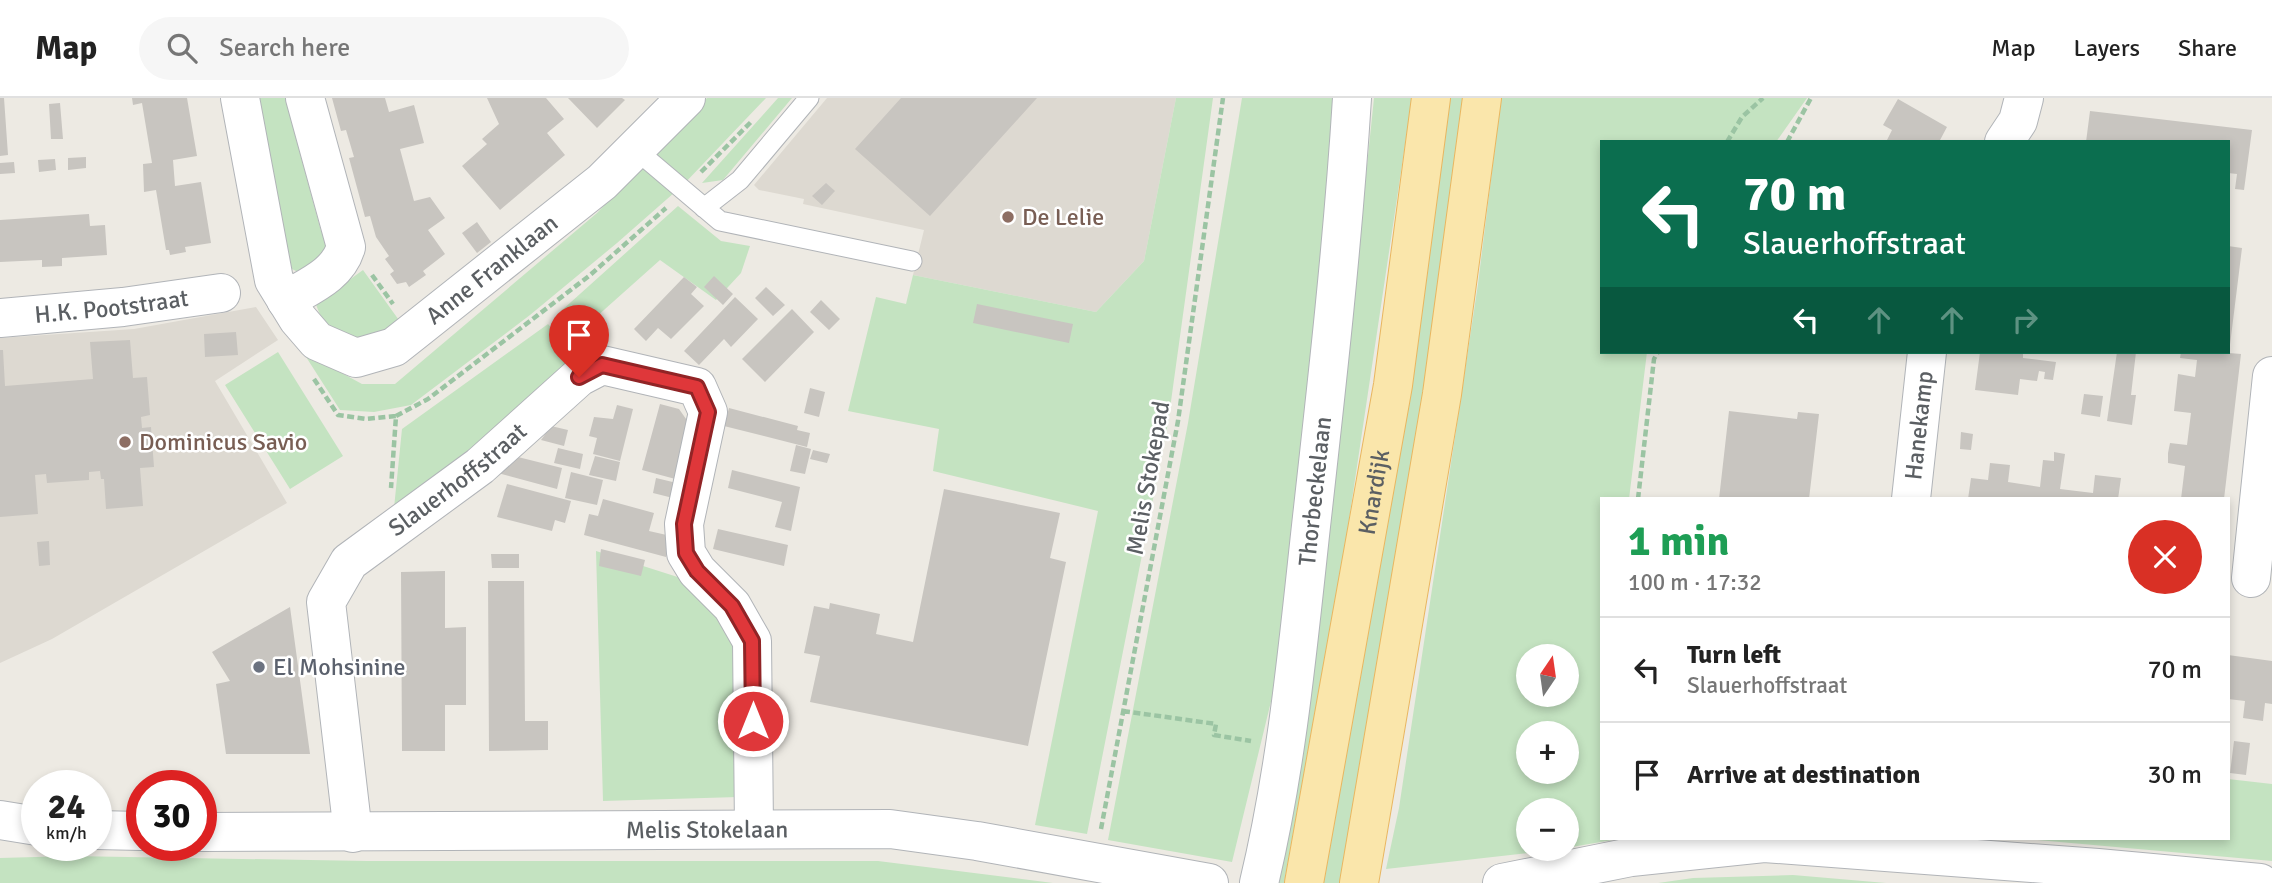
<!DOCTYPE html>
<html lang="en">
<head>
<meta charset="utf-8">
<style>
  body { margin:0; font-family:Signika,sans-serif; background:#f6f6f6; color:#222; height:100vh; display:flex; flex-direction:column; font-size:26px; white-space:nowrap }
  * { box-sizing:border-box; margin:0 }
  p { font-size:23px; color:#767676 }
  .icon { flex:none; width:38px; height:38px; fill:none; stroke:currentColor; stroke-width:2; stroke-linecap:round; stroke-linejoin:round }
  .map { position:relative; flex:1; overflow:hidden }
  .drawer { position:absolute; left:1600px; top:399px; width:630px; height:343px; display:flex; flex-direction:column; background:#fff; border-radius:0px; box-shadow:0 4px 10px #0003 }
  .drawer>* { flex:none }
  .banner { position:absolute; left:1600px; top:42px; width:630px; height:214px; border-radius:0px; box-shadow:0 4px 10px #0003; background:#0b6e4f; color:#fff; overflow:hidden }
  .needle { width:46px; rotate:13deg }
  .controls { position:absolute; left:1516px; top:546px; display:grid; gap:14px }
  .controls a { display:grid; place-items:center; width:63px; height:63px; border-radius:50%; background:#fff; box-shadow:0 4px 10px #0003; font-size:35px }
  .speed { position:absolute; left:21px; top:672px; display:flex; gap:14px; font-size:35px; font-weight:700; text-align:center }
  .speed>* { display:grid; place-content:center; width:91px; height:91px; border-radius:50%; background:#fff; box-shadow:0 4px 10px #0003; line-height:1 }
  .speed small { font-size:18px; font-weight:400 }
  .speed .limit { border:10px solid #d22; background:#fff; color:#111 }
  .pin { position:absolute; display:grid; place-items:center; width:60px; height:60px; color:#fff; margin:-72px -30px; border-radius:50% 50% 50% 0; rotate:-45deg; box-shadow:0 0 7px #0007 }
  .pin .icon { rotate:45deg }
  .me { position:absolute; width:77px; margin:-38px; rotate:0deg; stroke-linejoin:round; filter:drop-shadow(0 0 5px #0008) }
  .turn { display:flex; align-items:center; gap:24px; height:147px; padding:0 28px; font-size:32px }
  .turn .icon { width:91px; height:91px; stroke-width:2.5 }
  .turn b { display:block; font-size:49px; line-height:60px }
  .lanes { display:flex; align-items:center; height:66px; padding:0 28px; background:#0003; justify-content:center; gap:35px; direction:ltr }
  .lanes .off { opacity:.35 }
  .round { display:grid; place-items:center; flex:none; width:74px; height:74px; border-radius:37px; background:#f6f6f6 }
  .summary { display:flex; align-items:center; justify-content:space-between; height:119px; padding:0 28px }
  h1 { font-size:42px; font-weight:700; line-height:52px; color:#1e9e55 }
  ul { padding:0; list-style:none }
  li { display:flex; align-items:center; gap:21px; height:105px; padding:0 28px; border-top:2px solid #e0e0e0 }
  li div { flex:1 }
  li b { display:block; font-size:26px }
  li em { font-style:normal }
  header { display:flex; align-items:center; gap:42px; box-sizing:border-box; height:98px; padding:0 35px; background:#fff; border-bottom:2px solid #e0e0e0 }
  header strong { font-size:33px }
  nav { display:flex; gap:38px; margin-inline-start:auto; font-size:24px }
  .search { width:490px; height:63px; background:#f6f6f6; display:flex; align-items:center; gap:18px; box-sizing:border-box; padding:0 24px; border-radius:38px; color:#767676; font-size:26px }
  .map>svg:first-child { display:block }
  .education { fill:#ddd9d1 }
  .green { fill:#c4e3c1; fill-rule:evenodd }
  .building { fill:#c8c5c0 }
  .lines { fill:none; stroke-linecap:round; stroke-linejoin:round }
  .service-casing { stroke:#b1b4b8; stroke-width:21 }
  .minor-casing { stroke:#b1b4b8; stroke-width:40 }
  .primary-casing { stroke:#e9b660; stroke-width:40 }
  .path { stroke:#9bc4a3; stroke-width:4.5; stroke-dasharray:7 3.5; stroke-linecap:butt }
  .service { stroke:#fff; stroke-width:19 }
  .minor { stroke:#fff; stroke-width:38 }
  .primary { stroke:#fae6ab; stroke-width:38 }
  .route-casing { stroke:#912426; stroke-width:18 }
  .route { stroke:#df373a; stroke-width:12 }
  .education-dot { fill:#8d6e63; stroke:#fff; stroke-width:2.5 }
  .worship-dot { fill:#6b7280; stroke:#fff; stroke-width:2.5 }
  .labels { text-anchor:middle; stroke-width:5; stroke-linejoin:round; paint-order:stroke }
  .education-label { font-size:24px; fill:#785e54; stroke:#fff; text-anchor:start }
  .street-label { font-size:24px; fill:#5b5f63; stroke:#fff }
  .worship-label { font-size:24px; fill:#5b616d; stroke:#fff; text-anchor:start }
</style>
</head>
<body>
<header>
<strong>Map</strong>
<div class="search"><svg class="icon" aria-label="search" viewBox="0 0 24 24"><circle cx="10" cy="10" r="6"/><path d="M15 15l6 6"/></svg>Search here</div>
<nav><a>Map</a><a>Layers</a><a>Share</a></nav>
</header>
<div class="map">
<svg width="2272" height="785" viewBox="0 0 2272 785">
  <rect width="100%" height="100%" fill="#edeae3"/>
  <path class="education" d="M 827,0 L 1176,0 L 1144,163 L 1096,214 L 913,177 L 924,132 L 803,106 L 804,101 L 759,92 L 754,87 Z
    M 256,209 L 278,242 L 215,283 L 287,405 L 52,541 L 0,565 L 0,240 L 134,231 Z"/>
  <path class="green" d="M 254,0 L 295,0 L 300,18 L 294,33 L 321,133 L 326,135 L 333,155 L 302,176 L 288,169 Z
    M 707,0 L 766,0 L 683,87 L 617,145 L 530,217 L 411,307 L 374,314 L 340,312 L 292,237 L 314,260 L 362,286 L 395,286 L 597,115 Z
    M 778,0 L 792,0 L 723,82 L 702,85 Z
    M 1176,0 L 1213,0 L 1168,325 L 1087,736 L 1035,727 L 1098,413 L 933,373 L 939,331 L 848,313 L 876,199 L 906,206 L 913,177 L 1096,214 L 1144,163 Z
    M 1242,0 L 1336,0 L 1324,169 L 1275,587 L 1232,764 L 1108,742 L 1188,325 Z
    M 1374,0 L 1412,0 L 1346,442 L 1284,785 L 1275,785 L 1332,405 Z
    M 1450,0 L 1467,0 L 1414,371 L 1344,785 L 1321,785 Z
    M 1501,0 L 1807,0 L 1776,44 L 1601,44 L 1601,254 L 1647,254 L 1629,401 L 1601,401 L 1601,740 L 1624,740 L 1566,750 L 1566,712 L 1528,712 L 1528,751 L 1563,751 L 1386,771 L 1399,710 L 1478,186 ZM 1528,558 L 1566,558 L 1566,597 L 1528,597 ZM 1528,635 L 1566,635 L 1566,674 L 1528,674 Z
    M 678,108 L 721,143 L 750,148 L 741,175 L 716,202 L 660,162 L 577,236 L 561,213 Z
    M 363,172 L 401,225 C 392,230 377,243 367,244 C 343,246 322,228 316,206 Z
    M 548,226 L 579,263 L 498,333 L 394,410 L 402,331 Z
    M 278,254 L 343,358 L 290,391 L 225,287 Z
    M 596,453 L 687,482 L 728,533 L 735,548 L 738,699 L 603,703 Z
    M 2228,681 L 2272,686 L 2272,763 L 2015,740 L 2228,740 Z
    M 71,758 L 367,763 L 878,763 L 1053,785 L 0,785 L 0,760 Z
    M 1793,777 L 1886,785 L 1658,785 L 1693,780 Z"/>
  <path class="building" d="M 0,0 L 4,0 L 8,57 L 0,58 Z
    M 132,0 L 187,0 L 197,58 L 173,62 L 175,88 L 201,84 L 211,145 L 185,149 L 186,154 L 170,157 L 169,152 L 166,152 L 156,92 L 144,94 L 143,66 L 152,65 L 142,5 L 133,7 Z
    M 332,0 L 385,0 L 389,14 L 414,7 L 424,45 L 400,51 L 414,103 L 430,99 L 445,120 L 428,132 L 445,156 L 423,173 L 426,177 L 409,189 L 406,184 L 397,186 L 390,176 L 394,173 L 385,161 L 389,158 L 376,139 L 370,118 L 365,119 L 349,60 L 354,59 L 346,32 L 341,33 Z
    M 487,0 L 546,0 L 564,21 L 547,35 L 565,57 L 500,112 L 462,68 L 487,46 L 482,41 L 499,26 Z
    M 568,0 L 622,0 L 625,2 L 597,30 Z
    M 901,0 L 1037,0 L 930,118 L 855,51 Z
    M 1898,1 L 1947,29 L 1939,44 L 1886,44 L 1892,32 L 1883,27 Z
    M 60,5 L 63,41 L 51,41 L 49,6 Z
    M 2090,13 L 2252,32 L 2244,92 L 2235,91 L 2237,76 L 2228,75 L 2228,44 L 2086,44 Z
    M 86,59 L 86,70 L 68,72 L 68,60 Z
    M 55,61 L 56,72 L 39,74 L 38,62 Z
    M 14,64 L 15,75 L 0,76 L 0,65 Z
    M 826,85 L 835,93 L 822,107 L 812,98 Z
    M 89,116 L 90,128 L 105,127 L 107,157 L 62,160 L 62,168 L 42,169 L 42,162 L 0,164 L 0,122 Z
    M 477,124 L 491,144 L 477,155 L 462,135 Z
    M 2228,148 L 2242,150 L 2229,255 L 2241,256 L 2224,401 L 2181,401 L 2185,368 L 2168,365 L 2168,355 L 2170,345 L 2187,347 L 2191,315 L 2174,313 L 2178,276 L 2195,279 L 2197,262 L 2180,260 L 2181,254 L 2228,254 Z
    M 714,178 L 733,196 L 723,207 L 704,189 Z
    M 684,179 L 697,189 L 691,196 L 704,208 L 671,241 L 658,230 L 646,243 L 634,231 Z
    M 766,189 L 785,207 L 773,218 L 755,200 Z
    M 735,199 L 758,221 L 731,249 L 724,241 L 699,267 L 684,253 Z
    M 821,202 L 840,221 L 829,232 L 810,214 Z
    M 977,206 L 1073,226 L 1069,245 L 973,225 Z
    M 792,211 L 814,234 L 765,284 L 742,261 Z
    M 236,234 L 238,257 L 205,259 L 204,236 Z
    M 130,242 L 133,280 L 147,279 L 150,317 L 141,319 L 142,330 L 151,329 L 154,369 L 140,370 L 143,408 L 106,411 L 104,381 L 101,381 L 100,373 L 89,374 L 89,382 L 47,385 L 46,376 L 35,377 L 38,416 L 0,419 L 0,252 L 3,252 L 5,288 L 93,281 L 90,244 Z
    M 1980,254 L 2023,254 L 2023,260 L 2056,264 L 2053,282 L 2044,281 L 2045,274 L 2039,273 L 2037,283 L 2020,281 L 2018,297 L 1975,292 Z
    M 2117,254 L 2136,254 L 2131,297 L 2136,297 L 2132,327 L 2107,323 Z
    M 810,290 L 825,294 L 819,319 L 804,315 Z
    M 2084,296 L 2103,298 L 2100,319 L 2081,316 Z
    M 660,306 L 679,311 L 691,328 L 679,382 L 642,372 Z
    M 617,307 L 633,311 L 620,363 L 593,356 L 597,340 L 589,338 L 594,319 L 613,321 Z
    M 729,310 L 798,328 L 797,332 L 810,335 L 807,349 L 724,328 Z
    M 1729,313 L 1797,321 L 1798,314 L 1819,316 L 1809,401 L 1719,401 Z
    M 551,328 L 568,332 L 564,348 L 541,342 Z
    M 1961,334 L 1973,336 L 1971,352 L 1960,351 Z
    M 796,347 L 811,351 L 805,376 L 790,373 Z
    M 558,350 L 583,356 L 580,371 L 554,365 Z
    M 813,352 L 830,356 L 827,365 L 810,361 Z
    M 2054,354 L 2065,356 L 2060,391 L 2093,395 L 2095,377 L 2121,380 L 2118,401 L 1968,401 L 1971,380 L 1988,382 L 1990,365 L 2010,367 L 2008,384 L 2040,389 L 2043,362 L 2054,363 Z
    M 514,358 L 562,370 L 557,391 L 494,374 Z
    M 595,358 L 620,364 L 616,383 L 589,377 Z
    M 732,372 L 800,389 L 791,433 L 775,429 L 782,404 L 728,390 Z
    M 571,374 L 603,382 L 597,407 L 565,400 Z
    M 656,380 L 681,386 L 677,401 L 653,395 Z
    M 507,386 L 571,403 L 565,425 L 555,422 L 552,433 L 497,419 Z
    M 944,391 L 1060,415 L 1050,460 L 1066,464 L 1028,648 L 810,604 L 820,558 L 804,555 L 814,508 L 829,511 L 830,505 L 880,516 L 876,536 L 913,544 Z
    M 603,401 L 654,415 L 649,433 L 671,438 L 666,459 L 584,437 L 589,416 L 598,418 Z
    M 718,431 L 788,447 L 784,468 L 713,451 Z
    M 49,443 L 50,467 L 39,468 L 37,444 Z
    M 601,451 L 645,462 L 641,478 L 599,468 Z
    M 491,456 L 519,456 L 519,470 L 492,470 Z
    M 445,473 L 445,530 L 466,529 L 466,607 L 445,607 L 445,653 L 402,653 L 401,474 Z
    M 488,483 L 524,483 L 525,623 L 548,623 L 548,652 L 489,653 Z
    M 290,509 L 310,656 L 226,656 L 216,586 L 230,583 L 212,554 Z
    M 2228,557 L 2272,563 L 2272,606 L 2265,605 L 2263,623 L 2243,620 L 2245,603 L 2228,601 Z
    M 2234,643 L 2250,645 L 2246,677 L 2230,675 Z"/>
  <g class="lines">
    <defs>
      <path id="service" d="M 635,51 L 720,123 L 912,163
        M 704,110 L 740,82 L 809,0"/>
      <g id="minor">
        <path id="s1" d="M 240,0 L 274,182 L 298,221 L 317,243 L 356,260 L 394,249 L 413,234 L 602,84 L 686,0"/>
        <path d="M 2004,44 L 2018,23 L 2024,0"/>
        <path d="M 286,202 C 309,188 338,177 346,149 L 305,0"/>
        <path id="s2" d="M 0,220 L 123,209 L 221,195"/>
        <path id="s3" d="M 1911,401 L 1927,254"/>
        <path d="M 2251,480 L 2272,278"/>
        <path d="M 0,722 L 37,728"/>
        <path d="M 96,732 L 142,733"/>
        <path id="s4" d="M 201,734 L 890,731 L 977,743 L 1209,785"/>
        <path id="s5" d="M 353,735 L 326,504 L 349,464 L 480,368 L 579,279 L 602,267 L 697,289 L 708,314 L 684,426 L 686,455 L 697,473 L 732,508 L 752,543 L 754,730"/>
        <path id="s6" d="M 1259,785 C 1287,668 1298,547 1311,428 C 1327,285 1343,143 1352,0"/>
        <path d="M 1502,785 L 1631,759 L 1764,745 L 2098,770 L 2260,785"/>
      </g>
      <g id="primary">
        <path id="s7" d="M 1304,785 L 1393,287 L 1431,0"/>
        <path d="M 1359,785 L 1442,296 L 1482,0"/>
      </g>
    </defs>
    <use href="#service" class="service-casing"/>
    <use href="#minor" class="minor-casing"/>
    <use href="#primary" class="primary-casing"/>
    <path class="path" d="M 1727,44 L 1742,19 L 1763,0
      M 1787,44 L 1811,0
      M 701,74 L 752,23
      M 372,177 L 393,206
      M 314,281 L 338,317 L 366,321 L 396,318 L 391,390
      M 396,318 L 428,301 L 589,178 L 666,110
      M 1638,401 L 1654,261 L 1658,254
      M 1123,613 L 1216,626 L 1214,637 L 1251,643
      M 1101,731 L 1178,323 L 1223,0"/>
    <use href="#service" class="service"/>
    <use href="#minor" class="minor"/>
    <use href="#primary" class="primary"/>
  </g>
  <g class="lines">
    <defs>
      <path id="route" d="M 579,279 L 602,267 L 697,289 L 708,314 L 684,426 L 686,455 L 697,473 L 732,508 L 752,543 L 753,623"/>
    </defs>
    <use href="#route" class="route-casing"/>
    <use href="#route" class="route"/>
  </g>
  <g class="education-dot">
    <circle cx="1008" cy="119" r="7"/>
    <circle cx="125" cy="344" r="7"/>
  </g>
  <circle class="worship-dot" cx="259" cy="569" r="7"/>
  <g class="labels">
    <g class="education-label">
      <text x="1022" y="127">De Lelie</text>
      <text x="139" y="352">Dominicus Savio</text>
    </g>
    <g class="street-label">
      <text dy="8" stroke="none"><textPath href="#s1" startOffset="467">Anne Franklaan</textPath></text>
      <text dy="8" stroke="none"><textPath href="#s2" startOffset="112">H.K. Pootstraat</textPath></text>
      <text dy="8" stroke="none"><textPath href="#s3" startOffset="74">Hanekamp</textPath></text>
      <text dy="8" stroke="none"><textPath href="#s5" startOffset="415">Slauerhoffstraat</textPath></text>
      <text transform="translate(1148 380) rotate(-80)" y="8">Melis Stokepad</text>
      <text dy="8" stroke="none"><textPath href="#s6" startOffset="396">Thorbeckelaan</textPath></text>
      <text dy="8" stroke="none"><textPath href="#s7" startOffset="397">Knardijk</textPath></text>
      <text dy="8" stroke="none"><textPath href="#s4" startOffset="506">Melis Stokelaan</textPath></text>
    </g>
    <g class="worship-label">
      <text x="273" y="577">El Mohsinine</text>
    </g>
  </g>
</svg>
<div class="controls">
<a><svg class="needle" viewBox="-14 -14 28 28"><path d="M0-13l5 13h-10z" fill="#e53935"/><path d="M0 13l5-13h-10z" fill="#767676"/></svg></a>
<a>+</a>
<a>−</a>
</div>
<div class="speed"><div>24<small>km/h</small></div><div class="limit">30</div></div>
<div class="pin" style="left:579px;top:279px;background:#d93025"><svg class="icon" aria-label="arrive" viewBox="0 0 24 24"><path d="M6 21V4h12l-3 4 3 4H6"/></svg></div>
<svg class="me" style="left:753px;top:623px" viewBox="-20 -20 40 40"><circle r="17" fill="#df373a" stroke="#fff" stroke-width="3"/><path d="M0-11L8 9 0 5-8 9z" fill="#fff"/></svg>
<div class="banner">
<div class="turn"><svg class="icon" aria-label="left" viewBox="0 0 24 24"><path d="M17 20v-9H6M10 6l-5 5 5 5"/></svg><div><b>70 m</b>Slauerhoffstraat</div></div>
<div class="lanes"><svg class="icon" aria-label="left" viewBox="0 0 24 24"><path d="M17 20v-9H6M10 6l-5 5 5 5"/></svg><svg class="icon off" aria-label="ahead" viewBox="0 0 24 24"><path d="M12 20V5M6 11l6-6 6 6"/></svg><svg class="icon off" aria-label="ahead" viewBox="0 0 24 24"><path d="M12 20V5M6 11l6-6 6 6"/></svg><svg class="icon off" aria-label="right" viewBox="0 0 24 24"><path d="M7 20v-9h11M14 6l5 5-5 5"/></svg></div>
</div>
<section class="drawer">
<div class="summary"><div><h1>1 min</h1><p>100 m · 17:32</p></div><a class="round" style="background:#d93025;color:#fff"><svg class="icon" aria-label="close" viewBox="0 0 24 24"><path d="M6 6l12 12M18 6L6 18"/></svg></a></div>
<ul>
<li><svg class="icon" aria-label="left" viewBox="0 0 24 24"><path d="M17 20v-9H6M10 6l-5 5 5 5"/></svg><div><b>Turn left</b><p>Slauerhoffstraat</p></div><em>70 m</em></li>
<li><svg class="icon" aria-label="arrive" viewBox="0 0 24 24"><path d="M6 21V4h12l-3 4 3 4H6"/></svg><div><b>Arrive at destination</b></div><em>30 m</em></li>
</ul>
</section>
</div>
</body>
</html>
